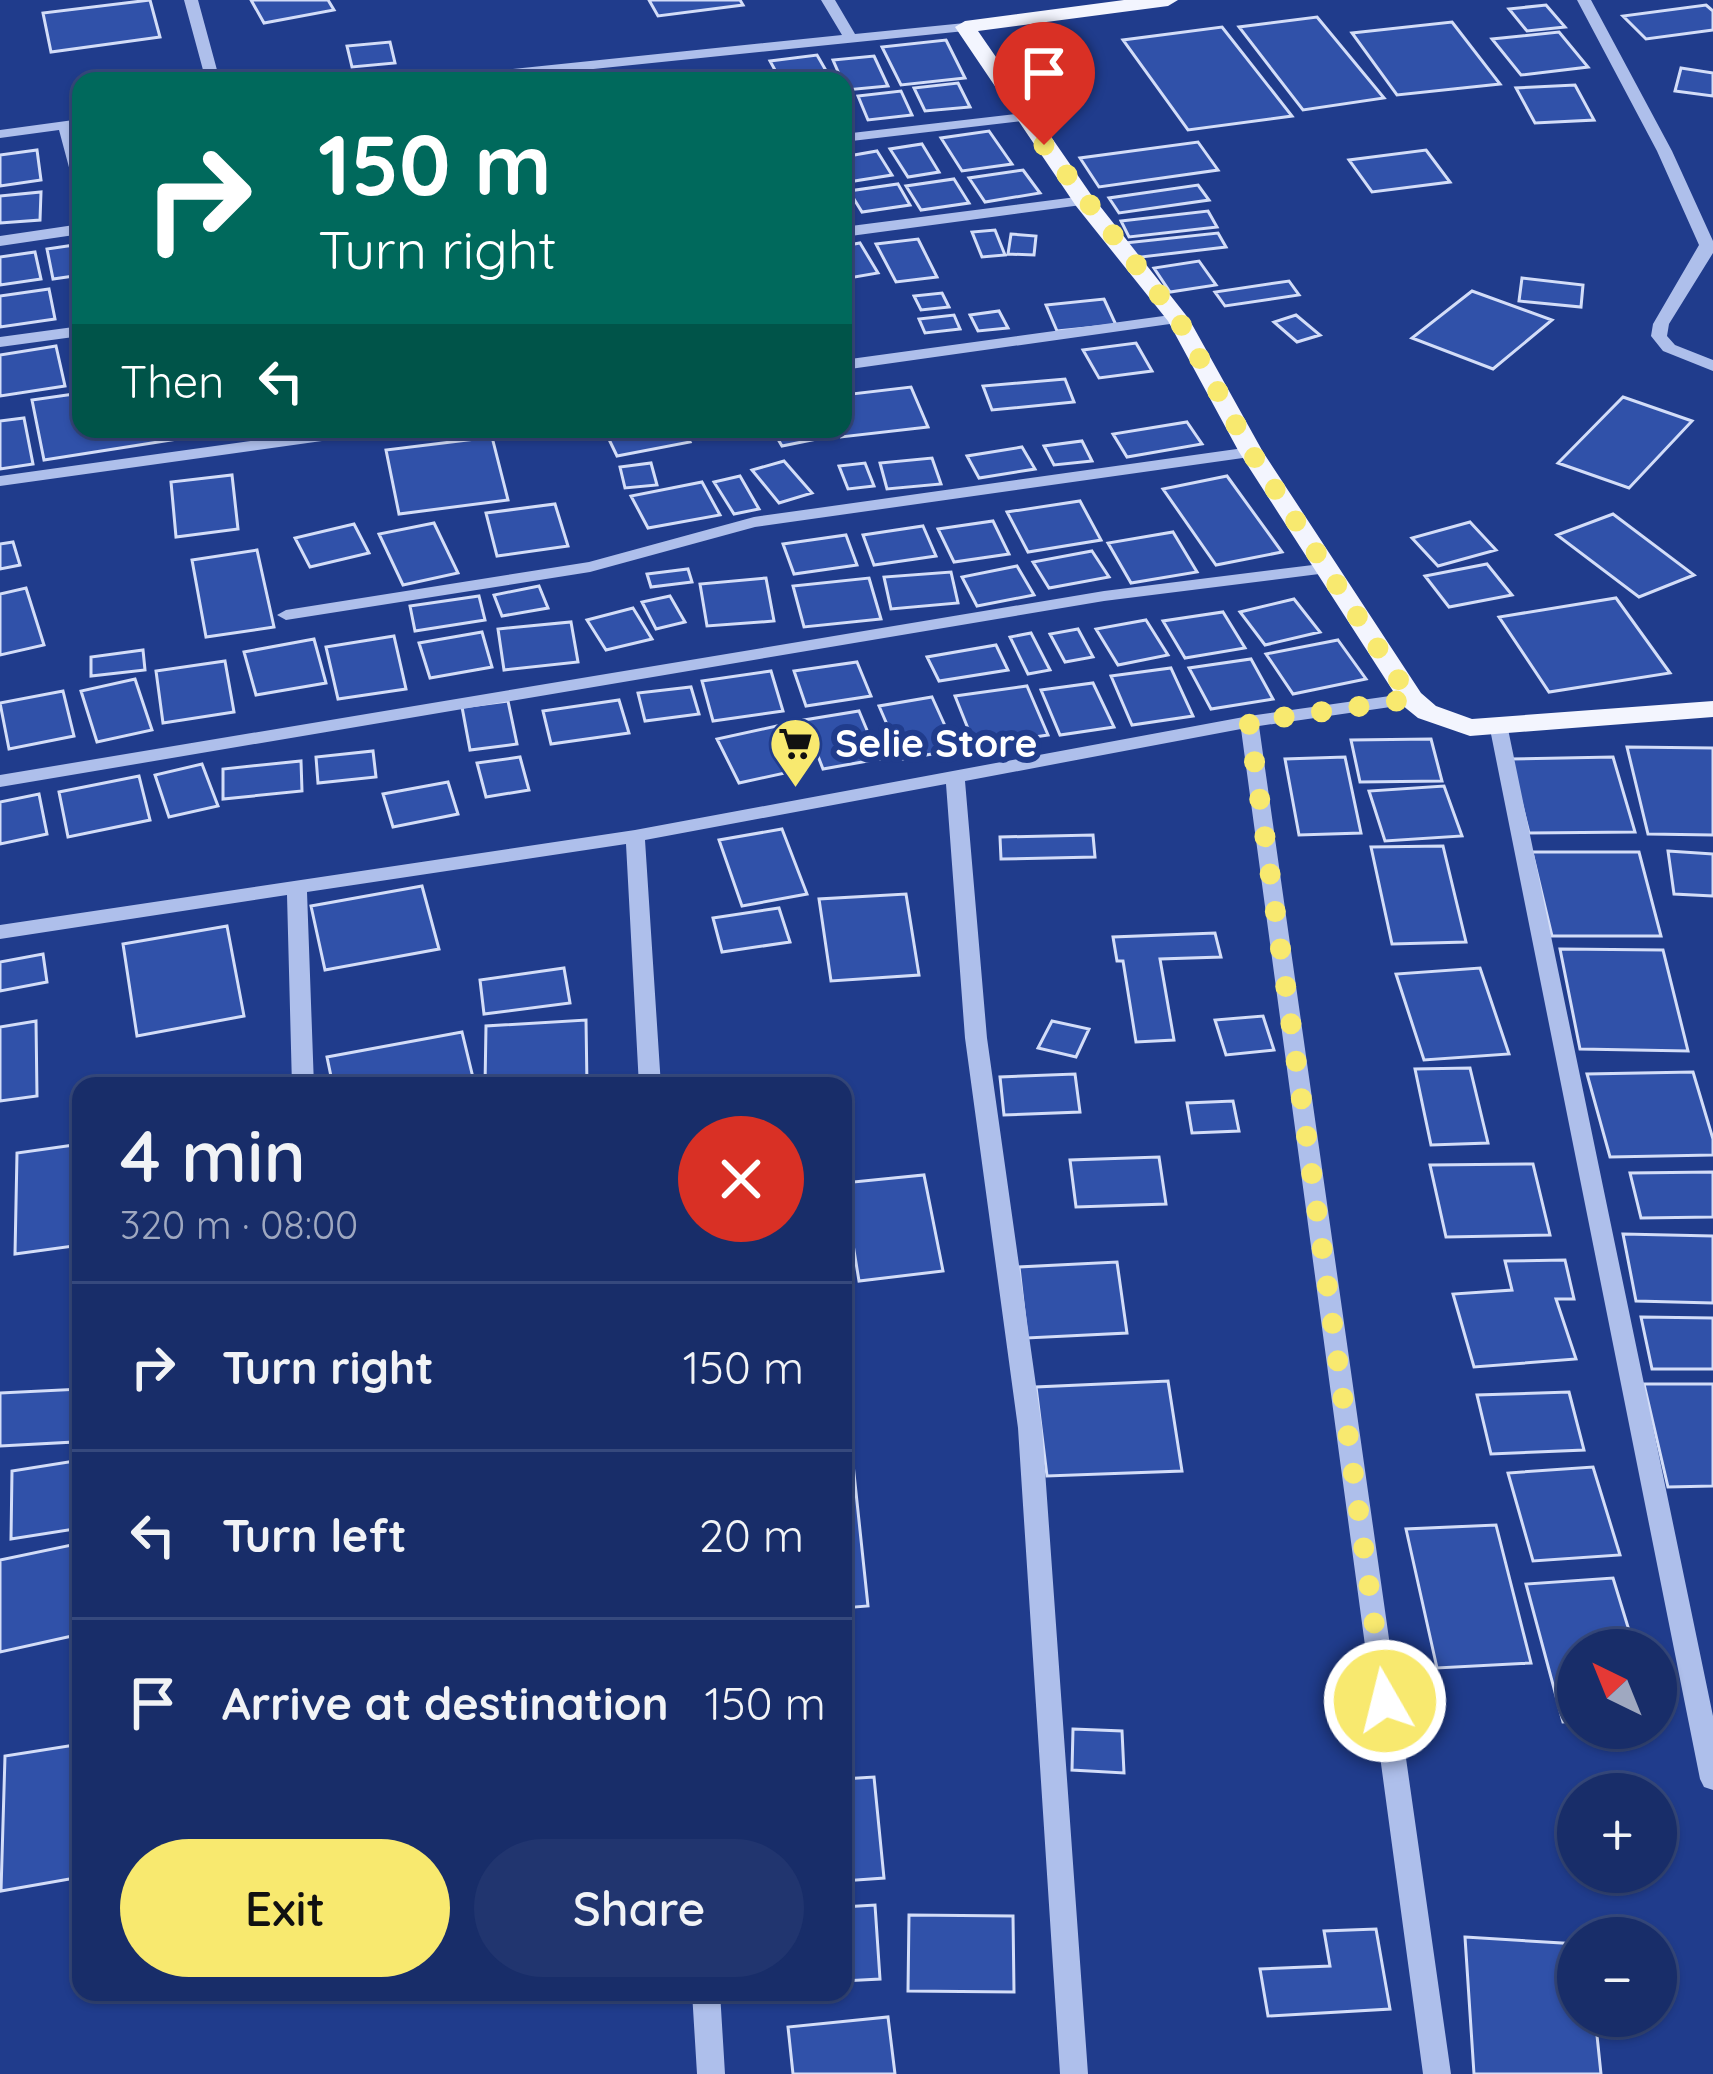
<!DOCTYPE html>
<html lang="en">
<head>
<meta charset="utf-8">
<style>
  body { margin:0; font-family:Quicksand,sans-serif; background:#21356f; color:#f1f3f6; height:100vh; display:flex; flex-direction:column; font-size:45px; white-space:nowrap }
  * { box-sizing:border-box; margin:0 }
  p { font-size:39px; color:#9fa8c0 }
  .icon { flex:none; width:66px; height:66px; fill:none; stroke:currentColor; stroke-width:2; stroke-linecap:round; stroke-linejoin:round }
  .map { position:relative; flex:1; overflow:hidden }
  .side { position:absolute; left:72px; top:1077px; width:780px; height:924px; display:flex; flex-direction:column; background:#182d69; border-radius:24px; box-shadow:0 3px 9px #0004,0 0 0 3px #36497d }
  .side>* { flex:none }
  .top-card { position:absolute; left:72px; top:72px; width:780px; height:366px; border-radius:24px; box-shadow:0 3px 9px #0004,0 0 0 3px #36497d; background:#00695c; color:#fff; overflow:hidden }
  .needle { width:78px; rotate:317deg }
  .controls { position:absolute; left:1557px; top:1629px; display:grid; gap:24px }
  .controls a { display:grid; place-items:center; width:120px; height:120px; border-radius:50%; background:#182d69; box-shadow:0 3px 9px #0004,0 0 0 3px #36497d; font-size:60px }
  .pin { position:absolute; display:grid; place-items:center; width:102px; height:102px; color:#fff; margin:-123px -51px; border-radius:50% 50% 50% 0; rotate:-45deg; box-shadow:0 0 12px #0007 }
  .pin .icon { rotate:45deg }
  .me { position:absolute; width:132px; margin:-66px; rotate:352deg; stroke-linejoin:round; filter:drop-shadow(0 0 9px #0008) }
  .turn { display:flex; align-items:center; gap:42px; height:252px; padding:0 48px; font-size:54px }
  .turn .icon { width:156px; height:156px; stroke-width:2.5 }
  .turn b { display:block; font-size:84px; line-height:102px }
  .then { display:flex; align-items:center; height:114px; padding:0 48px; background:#0003; gap:24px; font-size:45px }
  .round { display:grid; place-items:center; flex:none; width:126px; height:126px; border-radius:63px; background:#21356f }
  .head { display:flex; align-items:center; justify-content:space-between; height:204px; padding:0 48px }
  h1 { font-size:72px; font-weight:600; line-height:90px }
  .action { display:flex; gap:24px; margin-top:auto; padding:24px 48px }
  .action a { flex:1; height:138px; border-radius:72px; background:#f8e96f; color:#111; font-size:48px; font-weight:600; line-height:138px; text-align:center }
  .action a+a { background:#21356f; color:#f1f3f6 }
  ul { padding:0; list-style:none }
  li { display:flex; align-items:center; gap:36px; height:168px; padding:0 48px; border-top:3px solid #36497d }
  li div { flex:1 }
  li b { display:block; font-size:45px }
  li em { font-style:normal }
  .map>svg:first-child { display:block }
  .building { fill:#3051a9; stroke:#d3ddf8; stroke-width:3 }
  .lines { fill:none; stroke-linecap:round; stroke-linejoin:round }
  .minor { fill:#aebfeb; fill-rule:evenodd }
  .major { fill:#f3f5fe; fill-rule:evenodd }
  .route { stroke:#f8e96f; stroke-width:21; stroke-dasharray:0 37.8 }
  .labels { text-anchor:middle; stroke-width:12; stroke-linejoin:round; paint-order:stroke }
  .poi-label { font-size:39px; font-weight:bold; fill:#fff; stroke:#203c8c; text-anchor:start }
</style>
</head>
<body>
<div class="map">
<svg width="1713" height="2074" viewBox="0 0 1713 2074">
  <rect width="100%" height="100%" fill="#203c8c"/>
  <path class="building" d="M 150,0 L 160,37 L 51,52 L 43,13 Z
    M 251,0 L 328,0 L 334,10 L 264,23 Z
    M 649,0 L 740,0 L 743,5 L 658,16 Z
    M 1546,5 L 1565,27 L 1527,31 L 1509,9 Z
    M 1706,5 L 1713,11 L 1713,30 L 1646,39 L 1623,16 Z
    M 1317,17 L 1384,98 L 1303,110 L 1239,27 Z
    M 1452,22 L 1500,84 L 1397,95 L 1352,33 Z
    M 1222,27 L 1292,116 L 1188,130 L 1123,40 Z
    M 1559,32 L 1588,67 L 1521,75 L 1492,39 Z
    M 946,40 L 965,78 L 901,85 L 882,47 Z
    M 390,42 L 395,63 L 352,67 L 347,46 Z
    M 817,55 L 832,81 L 781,81 L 770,61 Z
    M 874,56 L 888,86 L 846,90 L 833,60 Z
    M 1681,68 L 1713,73 L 1713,96 L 1675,91 Z
    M 958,83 L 970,107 L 925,111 L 914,88 Z
    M 1575,85 L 1594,120 L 1535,123 L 1516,88 Z
    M 901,91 L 912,115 L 868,120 L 858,96 Z
    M 989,131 L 1012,164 L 962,171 L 941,138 Z
    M 1198,142 L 1218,170 L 1099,187 L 1080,158 Z
    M 922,144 L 939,172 L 908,177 L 890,149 Z
    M 37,150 L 41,180 L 0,186 L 0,155 Z
    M 1426,150 L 1450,182 L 1372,192 L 1349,160 Z
    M 877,151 L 892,175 L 848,182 L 843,157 Z
    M 1023,170 L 1040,193 L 985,202 L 969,178 Z
    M 954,179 L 969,203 L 921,210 L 906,186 Z
    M 898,184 L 910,205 L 862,212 L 849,191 Z
    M 1198,185 L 1209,200 L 1119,213 L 1109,198 Z
    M 41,192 L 40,220 L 0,223 L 0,196 Z
    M 1208,211 L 1217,227 L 1129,237 L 1121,221 Z
    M 995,230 L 1005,255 L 982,257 L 972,232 Z
    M 1218,233 L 1226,247 L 1133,258 L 1125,243 Z
    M 1011,234 L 1036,236 L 1034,255 L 1008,254 Z
    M 918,239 L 937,277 L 896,282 L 876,244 Z
    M 860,243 L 878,273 L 843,279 L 843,246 Z
    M 81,244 L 81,275 L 53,279 L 47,249 Z
    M 35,252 L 41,279 L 0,285 L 0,257 Z
    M 1199,261 L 1216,285 L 1170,292 L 1154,268 Z
    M 1522,278 L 1583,285 L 1581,307 L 1519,301 Z
    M 1289,281 L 1299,295 L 1225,306 L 1215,292 Z
    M 49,289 L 55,319 L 0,327 L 0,296 Z
    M 1472,291 L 1552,320 L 1493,369 L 1412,338 Z
    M 942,293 L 949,307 L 921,310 L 914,296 Z
    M 1104,299 L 1116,325 L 1057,331 L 1046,305 Z
    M 999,311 L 1008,328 L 978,331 L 970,315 Z
    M 954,315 L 960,329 L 925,333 L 919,319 Z
    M 1296,315 L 1320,335 L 1297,342 L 1274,322 Z
    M 1136,343 L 1152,371 L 1099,378 L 1083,350 Z
    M 56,346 L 65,386 L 0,396 L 0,355 Z
    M 1065,379 L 1074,402 L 992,410 L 983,386 Z
    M 911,387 L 928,427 L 841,437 L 837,429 L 843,429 L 843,395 Z
    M 81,393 L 81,429 L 188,429 L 190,437 L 44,460 L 32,400 Z
    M 1623,397 L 1692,421 L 1629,488 L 1558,463 Z
    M 24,418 L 33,464 L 0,469 L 0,421 Z
    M 1187,422 L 1202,444 L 1127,457 L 1113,434 Z
    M 604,429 L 683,429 L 690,442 L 617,456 Z
    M 772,429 L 828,429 L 832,436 L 782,446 Z
    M 492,437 L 508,500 L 399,514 L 386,450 Z
    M 1082,441 L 1092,461 L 1054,465 L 1044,446 Z
    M 1022,447 L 1035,469 L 979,478 L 967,456 Z
    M 932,458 L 941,484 L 887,489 L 880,463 Z
    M 784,461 L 812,493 L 779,503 L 752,470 Z
    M 651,463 L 657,485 L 625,488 L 620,467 Z
    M 865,463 L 874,486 L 848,489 L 839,466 Z
    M 232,475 L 238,529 L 176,537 L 171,482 Z
    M 740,476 L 759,509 L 734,514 L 714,482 Z
    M 1227,476 L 1282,552 L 1216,565 L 1163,489 Z
    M 702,482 L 720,515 L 648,528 L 631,496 Z
    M 1080,501 L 1101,540 L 1028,552 L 1007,512 Z
    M 555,504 L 568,546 L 497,556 L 486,513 Z
    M 1613,514 L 1694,575 L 1639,597 L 1557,535 Z
    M 993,521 L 1009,554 L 954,562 L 938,529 Z
    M 1470,522 L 1496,550 L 1438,566 L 1412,538 Z
    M 434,523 L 458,573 L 403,585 L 379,534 Z
    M 354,524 L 369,553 L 310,567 L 295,538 Z
    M 923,526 L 936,556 L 874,565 L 863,535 Z
    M 1173,532 L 1197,572 L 1131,583 L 1108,543 Z
    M 846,535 L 857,565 L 794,574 L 783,544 Z
    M 13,542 L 20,565 L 0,569 L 0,544 Z
    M 257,550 L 274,627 L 206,637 L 192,560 Z
    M 1092,551 L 1109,577 L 1049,588 L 1033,562 Z
    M 1487,564 L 1512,595 L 1449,607 L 1425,576 Z
    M 1017,566 L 1034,595 L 977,606 L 962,577 Z
    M 688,569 L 692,582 L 651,587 L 647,574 Z
    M 951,572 L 958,603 L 891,609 L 884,577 Z
    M 766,578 L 774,621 L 707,626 L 700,584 Z
    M 869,578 L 881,619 L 804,627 L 793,586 Z
    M 539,586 L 548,608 L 502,616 L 494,595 Z
    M 26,588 L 44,645 L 0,655 L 0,594 Z
    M 479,596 L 485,620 L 415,631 L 410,606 Z
    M 670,596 L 685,622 L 656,629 L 642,602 Z
    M 1616,598 L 1670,673 L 1549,692 L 1499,617 Z
    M 1294,599 L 1320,632 L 1265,645 L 1240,612 Z
    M 633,608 L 652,639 L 606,650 L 587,620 Z
    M 1223,612 L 1245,648 L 1185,658 L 1163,621 Z
    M 1146,620 L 1168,655 L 1118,665 L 1096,629 Z
    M 571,622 L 578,662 L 504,670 L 498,629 Z
    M 1078,629 L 1093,657 L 1065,662 L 1050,634 Z
    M 482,632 L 492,667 L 430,678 L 419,643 Z
    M 1031,633 L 1050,670 L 1028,674 L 1010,637 Z
    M 394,636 L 406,689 L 338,699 L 326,647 Z
    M 314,639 L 326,683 L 256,695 L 244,652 Z
    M 1338,640 L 1366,679 L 1293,694 L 1266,654 Z
    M 996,645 L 1008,670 L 939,681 L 927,657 Z
    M 143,650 L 145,670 L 91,676 L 91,657 Z
    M 1251,659 L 1273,699 L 1211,709 L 1189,668 Z
    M 225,661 L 234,712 L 163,723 L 156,671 Z
    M 857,662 L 871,696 L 806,706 L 794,671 Z
    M 1171,668 L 1193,716 L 1132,725 L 1111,676 Z
    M 771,671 L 783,711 L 713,721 L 702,681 Z
    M 135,679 L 152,730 L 97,742 L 81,691 Z
    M 1093,683 L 1114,727 L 1060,735 L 1041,690 Z
    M 1027,686 L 1048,735 L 975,746 L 955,696 Z
    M 691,687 L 699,714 L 645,721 L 638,693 Z
    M 63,691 L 74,736 L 9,749 L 0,703 Z
    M 932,697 L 956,750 L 902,759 L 879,706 Z
    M 619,700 L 629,733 L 551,744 L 543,711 Z
    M 508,701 L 517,744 L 470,750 L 462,707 Z
    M 859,711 L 879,759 L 823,769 L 804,720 Z
    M 786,724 L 808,768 L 739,783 L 717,739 Z
    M 1431,739 L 1442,781 L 1360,782 L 1351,740 Z
    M 1627,747 L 1713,748 L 1713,835 L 1648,834 Z
    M 373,751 L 376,777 L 318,783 L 316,757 Z
    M 520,757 L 529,790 L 486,797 L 477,763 Z
    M 1345,757 L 1361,833 L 1299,835 L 1285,759 Z
    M 1613,757 L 1635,832 L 1529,833 L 1510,759 Z
    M 301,761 L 302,791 L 223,799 L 223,769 Z
    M 202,764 L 218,806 L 169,817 L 155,775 Z
    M 139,776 L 150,820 L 68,837 L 59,792 Z
    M 448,782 L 458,814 L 393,827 L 383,794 Z
    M 1444,786 L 1462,836 L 1385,841 L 1369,791 Z
    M 39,794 L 47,834 L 0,844 L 0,802 Z
    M 782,829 L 807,894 L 742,906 L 719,840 Z
    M 1093,835 L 1095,857 L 1001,859 L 1000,837 Z
    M 1443,846 L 1466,942 L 1392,944 L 1371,847 Z
    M 1668,851 L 1713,854 L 1713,896 L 1674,894 Z
    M 1532,852 L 1639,852 L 1661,936 L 1552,936 Z
    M 422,886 L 439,949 L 325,970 L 311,906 Z
    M 906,894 L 919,975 L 831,981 L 819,899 Z
    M 779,908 L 790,942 L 722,952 L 713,918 Z
    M 227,926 L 244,1016 L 137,1036 L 123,944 Z
    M 1215,933 L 1221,957 L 1160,959 L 1174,1040 L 1136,1042 L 1123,961 L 1117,961 L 1113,937 Z
    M 1560,949 L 1663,950 L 1688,1051 L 1580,1049 Z
    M 43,954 L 47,982 L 0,991 L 0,962 Z
    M 564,968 L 570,1003 L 484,1014 L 480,980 Z
    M 1480,968 L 1509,1054 L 1424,1060 L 1396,974 Z
    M 1263,1016 L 1274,1050 L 1226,1055 L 1215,1020 Z
    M 586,1020 L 587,1086 L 485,1086 L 486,1026 Z
    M 36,1021 L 37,1096 L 0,1101 L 0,1027 Z
    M 1052,1021 L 1089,1029 L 1076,1057 L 1038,1048 Z
    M 462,1032 L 475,1086 L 333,1086 L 327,1057 Z
    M 1470,1068 L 1488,1143 L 1431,1145 L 1415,1069 Z
    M 1693,1072 L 1713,1139 L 1713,1155 L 1610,1157 L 1587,1074 Z
    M 1075,1074 L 1080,1112 L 1004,1115 L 1000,1077 Z
    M 1233,1101 L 1239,1131 L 1192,1133 L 1187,1103 Z
    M 81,1144 L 81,1245 L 15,1254 L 17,1153 Z
    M 1159,1157 L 1166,1204 L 1076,1207 L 1070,1160 Z
    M 1533,1164 L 1550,1235 L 1446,1237 L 1430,1165 Z
    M 1713,1172 L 1713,1217 L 1641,1218 L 1630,1173 Z
    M 924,1175 L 943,1271 L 859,1281 L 843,1183 Z
    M 1623,1234 L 1713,1236 L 1713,1303 L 1636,1301 Z
    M 1565,1260 L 1574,1299 L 1556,1299 L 1576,1359 L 1474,1367 L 1453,1294 L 1512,1290 L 1505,1261 Z
    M 1117,1262 L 1127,1333 L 1027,1338 L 1019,1267 Z
    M 1641,1317 L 1713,1318 L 1713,1369 L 1652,1369 Z
    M 1168,1381 L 1182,1471 L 1047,1476 L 1036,1387 Z
    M 1644,1384 L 1713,1384 L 1713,1486 L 1668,1487 Z
    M 81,1389 L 74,1442 L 0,1446 L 0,1393 Z
    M 1569,1392 L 1584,1450 L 1491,1454 L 1477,1395 Z
    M 81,1460 L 81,1528 L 11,1539 L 12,1471 Z
    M 853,1464 L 868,1606 L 843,1608 L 843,1465 Z
    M 1593,1467 L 1620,1555 L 1533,1561 L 1508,1473 Z
    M 1496,1525 L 1531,1663 L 1437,1668 L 1406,1529 Z
    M 81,1543 L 81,1634 L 0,1652 L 0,1560 Z
    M 1613,1578 L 1635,1650 L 1578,1650 L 1578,1721 L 1563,1722 L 1526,1584 Z
    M 1073,1729 L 1122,1731 L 1124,1773 L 1072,1770 Z
    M 81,1744 L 81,1877 L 1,1891 L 5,1756 Z
    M 874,1777 L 884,1878 L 843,1881 L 843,1779 Z
    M 875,1905 L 880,1979 L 843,1981 L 843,1907 Z
    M 909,1915 L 1013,1916 L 1014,1992 L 908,1991 Z
    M 1376,1929 L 1390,2009 L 1268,2016 L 1260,1969 L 1330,1966 L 1324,1931 Z
    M 1465,1937 L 1578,1944 L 1578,2016 L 1595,2016 L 1601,2074 L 1474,2074 Z
    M 888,2017 L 895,2074 L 793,2074 L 788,2027 Z"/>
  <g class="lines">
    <path class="minor" d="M 184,0 L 198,0 L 220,81 L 206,81 Z
      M 821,0 L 835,0 L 855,34 L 965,23 L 972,27 L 965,31 L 476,81 L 427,81 L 434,77 L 842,35 Z
      M 1577,0 L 1591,0 L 1672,151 L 1713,241 L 1713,253 L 1669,324 L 1667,336 L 1675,345 L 1713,360 L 1713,371 L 1663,351 L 1651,336 L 1653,324 L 1699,245 L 1657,151 Z
      M 1025,113 L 1032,117 L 1030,120 L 843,142 L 843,134 Z
      M 81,119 L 81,127 L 73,128 L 81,158 L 81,190 L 74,186 L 59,130 L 0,138 L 0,130 Z
      M 1084,196 L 1089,198 L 1089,204 L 843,237 L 843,227 Z
      M 81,224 L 81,234 L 0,246 L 0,236 Z
      M 1178,314 L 1186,319 L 1184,322 L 843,370 L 843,360 Z
      M 81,326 L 81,336 L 0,347 L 0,337 Z
      M 336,429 L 380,429 L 372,434 L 0,486 L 0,476 Z
      M 1251,447 L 1259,452 L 1257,456 L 755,527 L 590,572 L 286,620 L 277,615 L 286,610 L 589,562 L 754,517 Z
      M 1329,563 L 1335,564 L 1335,572 L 1104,601 L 0,787 L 0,775 L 1104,591 Z
      M 1411,693 L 1418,695 L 1420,699 L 1418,703 L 1259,726 L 1451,2074 L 1423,2074 L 1241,729 L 965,781 L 987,1038 L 1042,1428 L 1088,2074 L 1060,2074 L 1018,1428 L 965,1038 L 946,784 L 645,840 L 661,1086 L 639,1086 L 626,844 L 307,892 L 314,1086 L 292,1086 L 287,895 L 0,939 L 0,925 L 635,830 L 1249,716 Z
      M 1499,723 L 1508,729 L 1713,1716 L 1713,1790 L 1704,1787 L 1700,1779 L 1490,729 Z
      M 692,1992 L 720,1992 L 725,2074 L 697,2074 Z"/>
    <path class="major" d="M 1124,0 L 1178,0 L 1168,6 L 978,31 L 1092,196 L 1189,319 L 1263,452 L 1421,693 L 1436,706 L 1472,719 L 1713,701 L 1713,717 L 1470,736 L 1418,718 L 1402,705 L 1239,452 L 1168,321 L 1076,206 L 955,27 L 965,21 Z"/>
  </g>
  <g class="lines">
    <path class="route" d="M 1044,145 L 1178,319 L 1251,452 L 1411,699 L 1249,722 L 1385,1701"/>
  </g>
  <defs>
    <symbol id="supermarket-pin" viewBox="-11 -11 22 30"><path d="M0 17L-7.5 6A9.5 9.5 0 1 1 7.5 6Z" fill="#f8e96f" stroke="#203c8c"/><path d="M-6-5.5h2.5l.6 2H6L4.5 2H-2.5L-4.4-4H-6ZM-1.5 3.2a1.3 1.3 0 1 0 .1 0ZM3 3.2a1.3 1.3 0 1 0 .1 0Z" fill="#111"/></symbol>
  </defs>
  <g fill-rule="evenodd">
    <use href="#supermarket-pin" x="766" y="714" width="59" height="81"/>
  </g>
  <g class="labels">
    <g class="poi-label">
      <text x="835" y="757">Selie Store</text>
    </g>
  </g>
</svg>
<div class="controls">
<a><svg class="needle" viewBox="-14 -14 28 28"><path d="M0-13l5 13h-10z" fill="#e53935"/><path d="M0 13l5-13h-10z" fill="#9fa8c0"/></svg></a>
<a>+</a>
<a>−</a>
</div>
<div class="pin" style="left:1044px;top:145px;background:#d93025"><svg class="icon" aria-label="arrive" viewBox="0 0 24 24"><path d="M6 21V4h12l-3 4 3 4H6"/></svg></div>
<svg class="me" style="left:1385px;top:1701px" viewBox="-20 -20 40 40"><circle r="17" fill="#f8e96f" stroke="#fff" stroke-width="3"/><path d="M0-11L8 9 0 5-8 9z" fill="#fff"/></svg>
<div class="top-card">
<div class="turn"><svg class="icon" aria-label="right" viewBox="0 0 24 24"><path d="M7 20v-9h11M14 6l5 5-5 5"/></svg><div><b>150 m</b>Turn right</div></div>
<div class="then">Then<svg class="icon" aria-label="left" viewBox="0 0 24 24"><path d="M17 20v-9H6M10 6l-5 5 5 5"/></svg></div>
</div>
<section class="side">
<div class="head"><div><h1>4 min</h1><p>320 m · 08:00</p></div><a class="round" style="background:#d93025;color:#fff"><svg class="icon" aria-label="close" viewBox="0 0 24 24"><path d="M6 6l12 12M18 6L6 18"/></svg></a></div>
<ul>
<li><svg class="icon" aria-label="right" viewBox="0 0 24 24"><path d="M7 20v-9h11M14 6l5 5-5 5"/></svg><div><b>Turn right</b></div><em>150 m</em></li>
<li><svg class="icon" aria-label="left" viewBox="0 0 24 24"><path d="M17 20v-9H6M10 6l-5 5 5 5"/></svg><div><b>Turn left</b></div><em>20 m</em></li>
<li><svg class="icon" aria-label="arrive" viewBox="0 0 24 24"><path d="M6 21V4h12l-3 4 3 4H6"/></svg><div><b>Arrive at destination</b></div><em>150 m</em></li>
</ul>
<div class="action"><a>Exit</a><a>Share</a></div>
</section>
</div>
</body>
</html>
